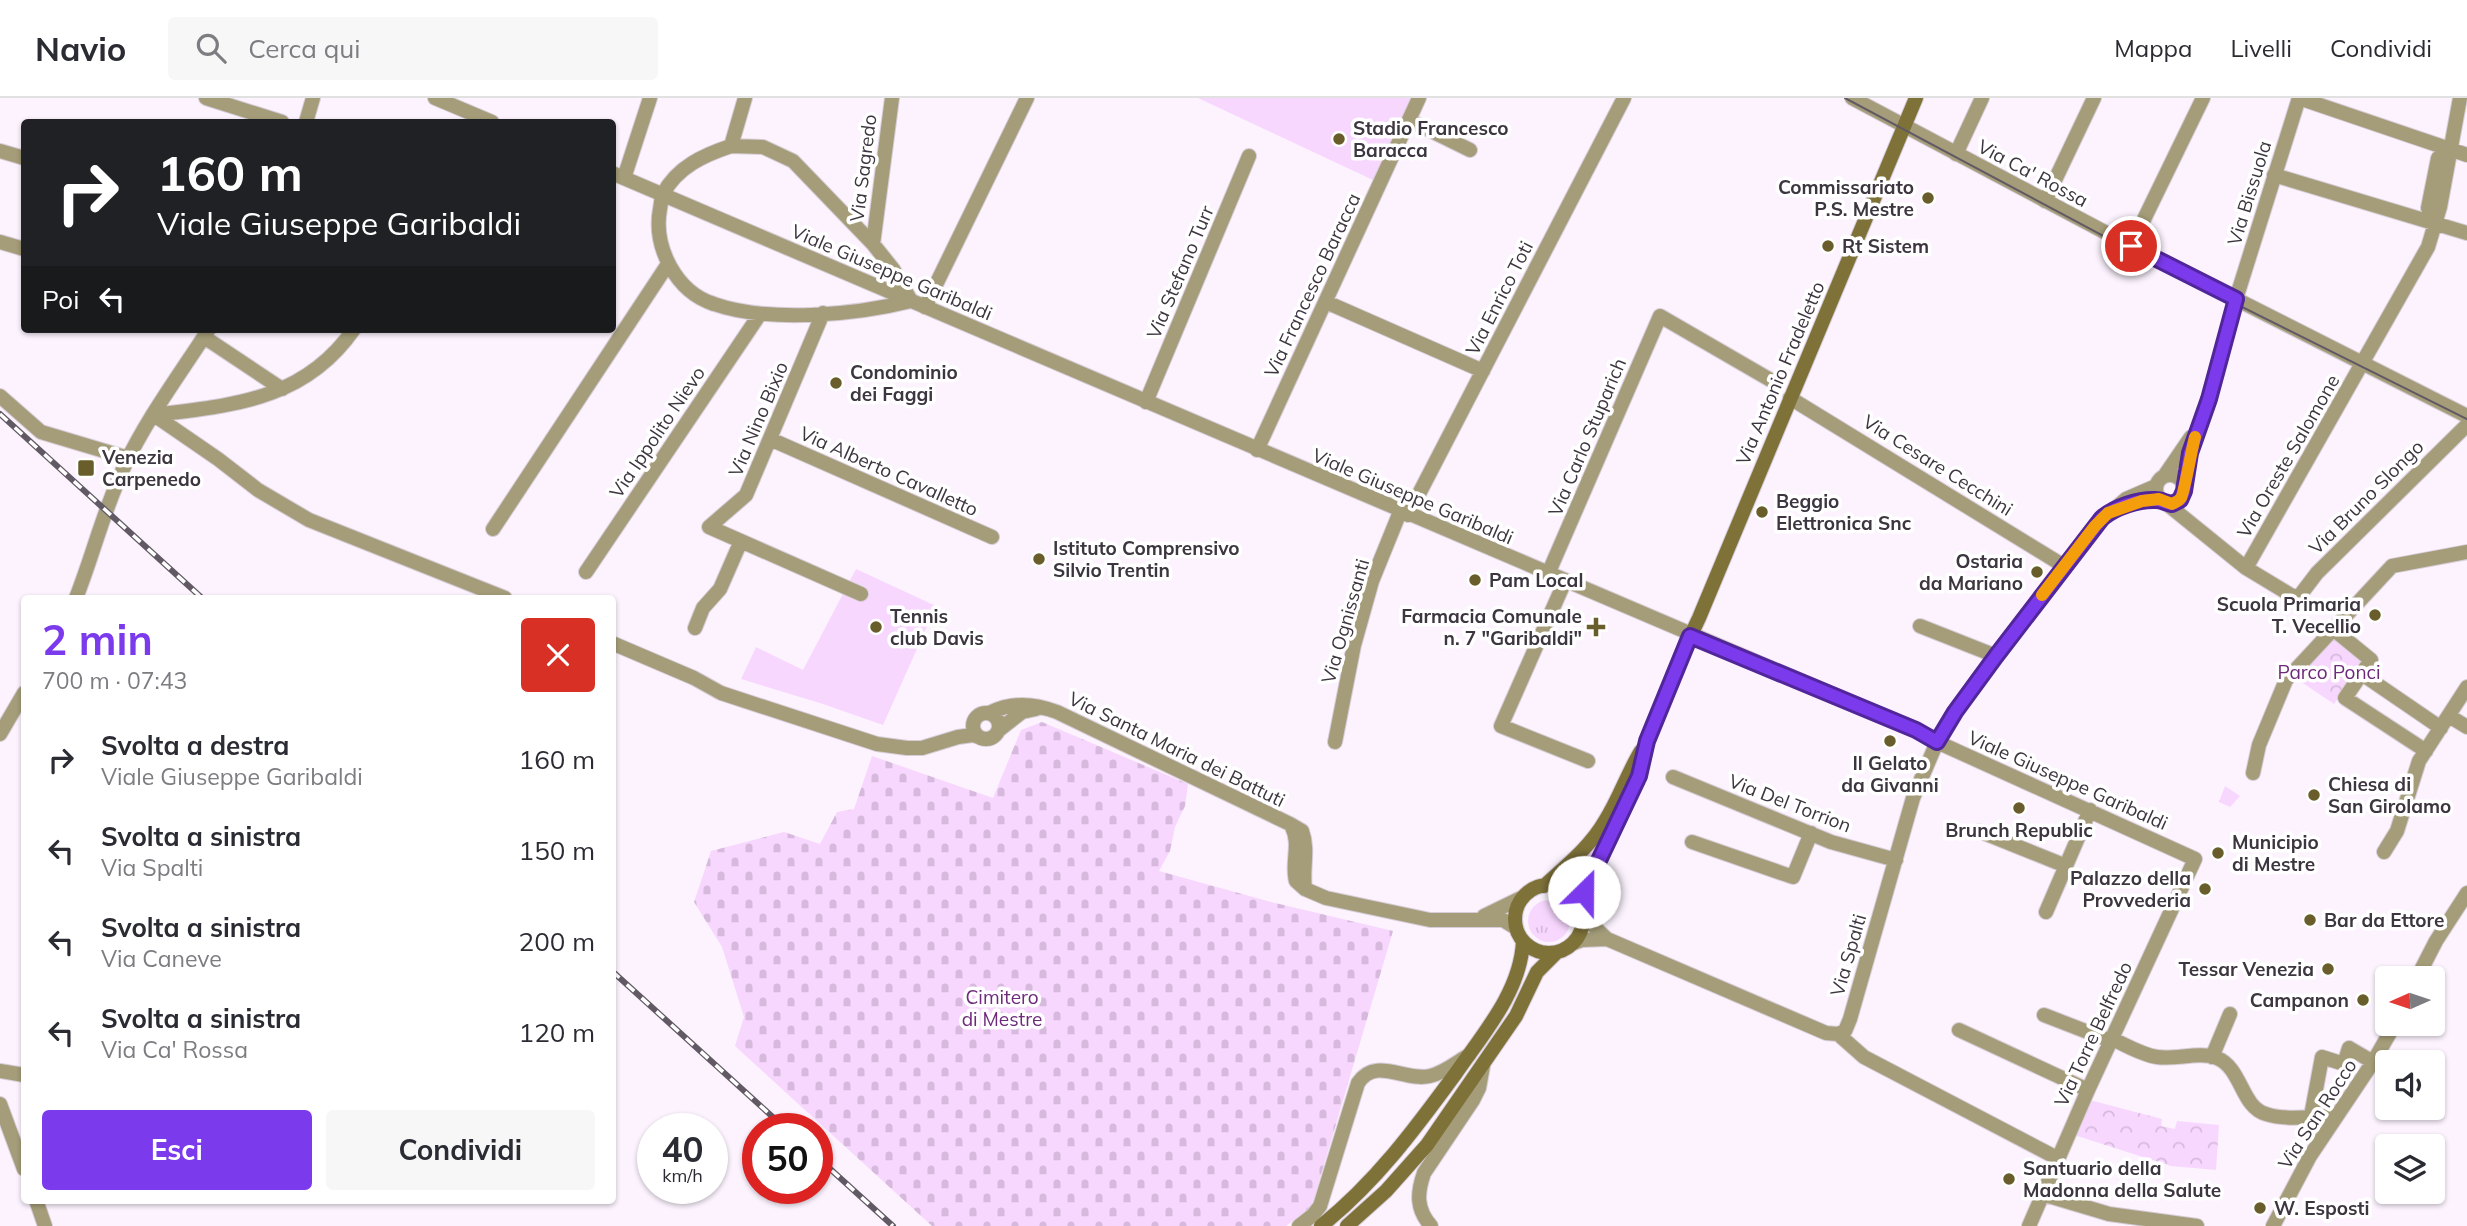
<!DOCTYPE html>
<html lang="it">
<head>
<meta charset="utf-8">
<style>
  body { margin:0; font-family:Mulish,sans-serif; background:#f7f7f7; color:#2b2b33; height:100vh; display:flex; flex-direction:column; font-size:26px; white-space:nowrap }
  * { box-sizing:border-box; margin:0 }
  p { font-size:23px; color:#7c7c81 }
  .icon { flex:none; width:38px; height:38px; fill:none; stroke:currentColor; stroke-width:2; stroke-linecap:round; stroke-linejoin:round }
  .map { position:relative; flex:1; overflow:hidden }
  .sheet { position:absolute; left:21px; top:497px; width:595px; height:609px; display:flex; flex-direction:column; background:#fff; border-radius:7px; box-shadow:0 2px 5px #0004 }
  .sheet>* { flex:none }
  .top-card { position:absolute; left:21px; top:21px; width:595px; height:214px; border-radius:7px; box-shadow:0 2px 5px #0004; background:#202124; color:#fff; overflow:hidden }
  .needle { width:46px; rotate:267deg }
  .buttons { position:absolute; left:2375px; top:868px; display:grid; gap:14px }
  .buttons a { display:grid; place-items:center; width:70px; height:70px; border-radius:7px; background:#fff; box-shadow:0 2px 5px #0004; font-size:35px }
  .speed { position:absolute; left:637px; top:1015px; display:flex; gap:14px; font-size:35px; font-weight:700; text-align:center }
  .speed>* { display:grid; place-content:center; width:91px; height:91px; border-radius:50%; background:#fff; box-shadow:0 2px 5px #0004; line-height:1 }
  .speed small { font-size:18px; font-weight:400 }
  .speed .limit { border:10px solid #d22; background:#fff; color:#111 }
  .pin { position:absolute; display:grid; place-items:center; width:60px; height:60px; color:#fff; margin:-30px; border:4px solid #fff; border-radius:50%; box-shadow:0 2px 7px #0007 }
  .me { position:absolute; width:77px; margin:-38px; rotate:23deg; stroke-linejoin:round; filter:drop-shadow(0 0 5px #0008) }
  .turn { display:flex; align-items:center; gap:24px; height:147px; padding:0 21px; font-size:32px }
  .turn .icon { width:91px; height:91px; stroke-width:2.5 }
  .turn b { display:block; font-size:49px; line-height:60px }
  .then { display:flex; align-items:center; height:66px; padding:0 21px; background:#0003; gap:14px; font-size:26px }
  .round { display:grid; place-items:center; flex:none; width:74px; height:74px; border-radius:7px; background:#f7f7f7 }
  .head { display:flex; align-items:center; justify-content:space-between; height:119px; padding:0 21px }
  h1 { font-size:42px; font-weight:700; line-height:52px; color:#7c3aed }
  .button { display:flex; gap:14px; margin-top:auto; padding:14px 21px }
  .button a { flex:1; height:80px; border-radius:7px; background:#7c3aed; color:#fff; font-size:28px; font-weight:700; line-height:80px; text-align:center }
  .button a+a { background:#f7f7f7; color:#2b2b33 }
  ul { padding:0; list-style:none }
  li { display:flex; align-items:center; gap:21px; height:91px; padding:0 21px }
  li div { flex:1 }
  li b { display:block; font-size:26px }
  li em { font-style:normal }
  header { display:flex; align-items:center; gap:42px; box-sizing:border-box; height:98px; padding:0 35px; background:#fff; border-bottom:2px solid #e1e1e2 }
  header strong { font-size:33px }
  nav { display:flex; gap:38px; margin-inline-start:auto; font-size:24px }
  .search { width:490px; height:63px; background:#f7f7f7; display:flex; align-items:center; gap:18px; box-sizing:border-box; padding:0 24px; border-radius:7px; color:#7c7c81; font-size:26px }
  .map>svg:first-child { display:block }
  .grass { fill:url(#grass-tufts) }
  .cemetery { fill:url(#cemetery-stones) }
  .park { fill:url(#park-crowns) }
  .pitch { fill:#f8d7ff }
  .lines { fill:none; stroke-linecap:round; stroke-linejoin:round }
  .minor-casing { stroke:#d6cdd8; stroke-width:16 }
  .tertiary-casing { stroke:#d6cdd8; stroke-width:16 }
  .secondary-casing { stroke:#d6cdd8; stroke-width:16 }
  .minor { stroke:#a59d79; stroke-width:14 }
  .tertiary { stroke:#a59d79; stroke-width:14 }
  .secondary { stroke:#7e7239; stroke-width:14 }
  .tram { stroke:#615963; stroke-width:2 }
  .rail-casing { stroke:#615963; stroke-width:6 }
  .rail { stroke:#fff; stroke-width:3.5; stroke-dasharray:10; stroke-linecap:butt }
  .route-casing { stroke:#51269a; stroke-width:18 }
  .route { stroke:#7c3aed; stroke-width:12 }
  .slow { stroke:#f59e0b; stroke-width:12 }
  .poi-dot { fill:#695e2b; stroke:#fff; stroke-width:2.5 }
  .labels { text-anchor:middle; stroke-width:7; stroke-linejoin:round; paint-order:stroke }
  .poi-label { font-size:19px; font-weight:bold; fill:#3d353f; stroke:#fff; text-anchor:start }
  .street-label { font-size:19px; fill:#3d353f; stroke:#fff }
  .park-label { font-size:19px; fill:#6d297a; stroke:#fff }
</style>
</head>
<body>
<header>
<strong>Navio</strong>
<div class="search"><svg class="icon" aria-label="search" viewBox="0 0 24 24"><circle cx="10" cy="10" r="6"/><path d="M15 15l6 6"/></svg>Cerca qui</div>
<nav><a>Mappa</a><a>Livelli</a><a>Condividi</a></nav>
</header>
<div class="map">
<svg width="2467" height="1128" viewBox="0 0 2467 1128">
  <defs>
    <pattern id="grass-tufts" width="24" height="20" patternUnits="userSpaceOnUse" patternTransform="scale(1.75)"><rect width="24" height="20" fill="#f8d7ff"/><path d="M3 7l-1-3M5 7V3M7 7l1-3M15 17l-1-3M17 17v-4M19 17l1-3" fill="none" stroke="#d6b9dc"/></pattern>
    <pattern id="cemetery-stones" width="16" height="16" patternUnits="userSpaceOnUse" patternTransform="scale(1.75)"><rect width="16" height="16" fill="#f8d7ff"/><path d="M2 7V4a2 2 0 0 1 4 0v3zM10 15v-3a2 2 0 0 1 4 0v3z" fill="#d6b9dc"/></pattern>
    <pattern id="park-crowns" width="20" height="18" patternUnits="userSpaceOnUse" patternTransform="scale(1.75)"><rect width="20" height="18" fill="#f8d7ff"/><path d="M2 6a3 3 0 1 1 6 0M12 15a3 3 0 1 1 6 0" fill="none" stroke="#d6b9dc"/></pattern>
  </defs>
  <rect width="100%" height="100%" fill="#fcf3fe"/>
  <path class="grass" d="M 1599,744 L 1578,794 L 1572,787 L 1561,783 Z
    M1528 823a21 21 0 1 1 42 0a21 21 0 1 1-42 0Z"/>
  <path class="cemetery" d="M 1042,624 L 1188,686 L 1185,708 L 1175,729 L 1170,753 L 1159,773 L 1271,804 L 1393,833 L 1313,1104 L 1309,1110 L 1286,1128 L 932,1128 L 735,948 L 744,919 L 722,849 L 694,804 L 711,753 L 784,734 L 820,746 L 837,714 L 854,711 L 872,658 L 993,700 L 1021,632 Z"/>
  <path class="park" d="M 2333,536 L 2365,562 L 2334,606 L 2294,579 Z
    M 2225,688 L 2240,698 L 2230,709 L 2219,704 Z
    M 2086,1001 L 2162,1021 L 2161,1028 L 2175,1031 L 2177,1023 L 2219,1027 L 2216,1072 L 2171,1068 L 2071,1036 Z"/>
  <path class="pitch" d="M 1198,0 L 1411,0 L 1373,82 Z
    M 856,471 L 936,508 L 883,627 L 823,606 L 741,581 L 756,549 L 803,572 Z"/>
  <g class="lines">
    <defs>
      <path id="minor" d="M 206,0 L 282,24
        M 2299,0 L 2467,57
        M 1409,22 L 1470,52
        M 306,24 L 313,0
        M 731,48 L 763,49 L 793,63 L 873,146 L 893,171 L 911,203 C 855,217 769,225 714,206 C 676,194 653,149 660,111 C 661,107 661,100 663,96 C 677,69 704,57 731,48 Z
        M 731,48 L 745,0
        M 0,53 L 24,60
        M 1956,56 L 1982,0
        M 2274,77 L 2467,135
        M 624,80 L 650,0
        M 2045,103 L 2094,0
        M 2436,126 L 2428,110 L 2438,60 L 2451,52
        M 0,144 L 24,151
        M 873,146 L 892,0
        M 2131,148 L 2203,0
        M 1326,204 L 1483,273
        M 925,209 L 1027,0
        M 823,215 L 746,397 L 709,429 L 861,496
        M 204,239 L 282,291
        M 0,298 L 41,334 L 128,360
        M 1790,300 L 2064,468
        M 1146,304 L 1249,58
        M 154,317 L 218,361 L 258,392 L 309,422 L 505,500
        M 154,317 C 232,307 304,303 354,231
        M 770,341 L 992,439
        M 1257,352 L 1419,0
        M2156 391a14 14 0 1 1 28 0a14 14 0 1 1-28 0Z
        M 2165,377 L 2191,339
        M 2184,388 L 2190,355 L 2209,301 L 2236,201
        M 2167,406 L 2246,470 L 2294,499 L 2301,496 L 2317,475 L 2467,327
        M 1408,417 L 1624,0
        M 493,431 L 668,166
        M 2246,470 L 2428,149 L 2440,109 L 2460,0
        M 586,474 L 760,216
        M 1548,476 L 1660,218 L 1774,284
        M 1565,483 L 1501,628 L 1588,663
        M 76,500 C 93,457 104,411 124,369 C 147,320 180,276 209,231
        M 1920,528 L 1996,558
        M 2336,529 L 2338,535 L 2371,562 L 2345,600 L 2426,653
        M 695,530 L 703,510 L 720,491 L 741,443
        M 612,545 L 694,580 L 721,595 L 877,646 L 907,650 L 922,650 L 958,639 L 973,637 L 979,639
        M 2362,576 L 2441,630
        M 989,615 C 1012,604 1032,605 1057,614 L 1290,726 L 1302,733 C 1309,752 1302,771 1305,791
        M973 628a13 13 0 1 1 26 0a13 13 0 1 1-26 0Z
        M 2449,618 L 2467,629
        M 999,632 L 1022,614 L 1036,611
        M 0,636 L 24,595
        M 1335,644 L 1354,547 L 1372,483 L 1400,414
        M 1937,644 L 2195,761 L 2088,992 L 2029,1128
        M 2253,675 L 2259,647 L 2286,582 L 2392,468 L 2467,454
        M 1673,679 L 1831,744 L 1896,762
        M 1292,729 C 1301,747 1291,765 1296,783 L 1305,791 L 1326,800 L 1430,822 L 1503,822 L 1516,830
        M 1979,733 L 2066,768
        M 1692,744 L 1793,779 L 1811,735
        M 2384,754 L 2397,733 L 2419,663 L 2467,589
        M 2046,814 L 2090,712
        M 1484,818 L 1523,799
        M 1583,818 L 1607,841 L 1826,935 L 1838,936
        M 1574,845 L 1582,842 L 1607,841
        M 2417,880 L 2436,843 L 2467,795
        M 2044,917 L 2111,943
        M 1959,932 L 2088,992
        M 1838,936 L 1845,933 L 1850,921 L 1913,700 L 1937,644 L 1955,614 L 1996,558 L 2095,428 L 2126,401 L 2156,388
        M 1838,936 L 1864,959 L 2057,1060
        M 2112,941 C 2126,947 2142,957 2157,959 C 2176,962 2199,953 2217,960 C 2242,970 2241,1009 2266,1016 C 2286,1023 2315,1018 2336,1018
        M 2212,959 L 2230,916
        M 0,973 L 24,977
        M 0,1006 L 24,1071
        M 2311,1018 L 2322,959 L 2344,966 L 2349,950 L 2373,964
        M 2042,1096 L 2109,1116 L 2197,1128
        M 36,1102 L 45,1128
        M 1299,1128 L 1313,1117 L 1320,1108 L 1358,985 C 1376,958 1405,984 1430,978 C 1444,975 1457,964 1469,957
        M 1431,1128 C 1416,1111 1417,1095 1424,1075 L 1473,1002 L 1479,990 L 1483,968
        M 2273,1128 L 2310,1058 L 2373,964 L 2395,926"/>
      <path id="tertiary" d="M 435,0 L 492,24
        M 1852,0 L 2131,148 L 2467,318
        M 612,75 L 1916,632 L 1937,644
        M 2236,201 L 2299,0"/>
      <path id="secondary" d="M1515 821a34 34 0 1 1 68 0a34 34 0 1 1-68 0Z
        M 1544,788 C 1566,768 1590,749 1605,723 C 1619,701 1627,676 1641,653
        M 1580,805 L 1590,778 L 1639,678 L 1647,643 L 1682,556 L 1699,520 L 1916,0
        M 1321,1128 C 1375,1085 1415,1031 1456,975 C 1483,936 1521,893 1523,843
        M 1347,1128 L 1386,1093 L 1427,1047 L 1516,918 L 1537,874 L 1556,855"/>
    </defs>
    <use href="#minor" class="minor-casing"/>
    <use href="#tertiary" class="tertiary-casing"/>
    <use href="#secondary" class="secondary-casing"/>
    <use href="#minor" class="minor"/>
    <use href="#tertiary" class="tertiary"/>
    <use href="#secondary" class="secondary"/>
    <path class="tram" d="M 1845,0 L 2156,166 L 2467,321"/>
    <defs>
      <path id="rail" d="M 0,316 L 202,500
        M 612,873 L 786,1031
        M 817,1059 L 893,1128"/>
    </defs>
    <use href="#rail" class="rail-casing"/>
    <use href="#rail" class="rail"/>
  </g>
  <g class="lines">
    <defs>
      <path id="route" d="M 1584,794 L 1639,678 L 1647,643 L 1690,538 L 1916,632 L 1937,644 L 1955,614 L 1996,558 L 2102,420 C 2115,409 2139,401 2156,402 C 2161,402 2166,405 2172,406 L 2180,402 L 2184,393 L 2190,355 L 2209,301 L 2236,201 L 2131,148"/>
    </defs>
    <use href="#route" class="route-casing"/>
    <use href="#route" class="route"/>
    <path class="slow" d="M 2042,497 L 2095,428 L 2108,415 L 2142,403 L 2159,401 L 2172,406 C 2176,404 2178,404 2181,400 C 2184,396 2192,349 2195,339"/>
  </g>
  <g class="poi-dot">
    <circle cx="1339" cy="41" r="7"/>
    <circle cx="1928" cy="100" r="7"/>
    <circle cx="1828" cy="148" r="7"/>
    <circle cx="836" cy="285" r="7"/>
    <rect x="77" y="361" width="18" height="18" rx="3.5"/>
    <circle cx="1762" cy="414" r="7"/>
    <circle cx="1039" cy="461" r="7"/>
    <circle cx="2037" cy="474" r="7"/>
    <circle cx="1475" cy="482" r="7"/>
    <circle cx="2375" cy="517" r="7"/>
    <circle cx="876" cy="529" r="7"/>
    <path d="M1592.5 518.5h7v7h7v7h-7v7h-7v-7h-7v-7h7z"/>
    <circle cx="1890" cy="643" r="7"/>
    <circle cx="2314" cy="697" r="7"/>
    <circle cx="2019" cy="710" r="7"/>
    <circle cx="2218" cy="755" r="7"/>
    <circle cx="2205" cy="791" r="7"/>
    <circle cx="2310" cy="822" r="7"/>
    <circle cx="2328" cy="871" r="7"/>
    <circle cx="2363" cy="902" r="7"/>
    <circle cx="2009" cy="1081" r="7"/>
    <circle cx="2260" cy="1110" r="7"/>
  </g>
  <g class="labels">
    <g class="poi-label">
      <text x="1353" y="37">Stadio Francesco<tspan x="1353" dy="22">Baracca</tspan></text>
      <text x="1914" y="96" text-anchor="end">Commissariato<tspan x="1914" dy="22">P.S. Mestre</tspan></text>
      <text x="1842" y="155">Rt Sistem</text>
      <text x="850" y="281">Condominio<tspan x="850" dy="22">dei Faggi</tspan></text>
      <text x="102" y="366">Venezia<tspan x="102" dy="22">Carpenedo</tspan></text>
      <text x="1776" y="410">Beggio<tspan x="1776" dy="22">Elettronica Snc</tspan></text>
      <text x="1053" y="457">Istituto Comprensivo<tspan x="1053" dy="22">Silvio Trentin</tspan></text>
      <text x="2023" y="470" text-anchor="end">Ostaria<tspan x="2023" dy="22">da Mariano</tspan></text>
      <text x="1489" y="489">Pam Local</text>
      <text x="2361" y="513" text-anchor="end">Scuola Primaria<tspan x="2361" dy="22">T. Vecellio</tspan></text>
      <text x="890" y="525">Tennis<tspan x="890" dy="22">club Davis</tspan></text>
      <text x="1582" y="525" text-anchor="end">Farmacia Comunale<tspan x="1582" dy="22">n. 7 "Garibaldi"</tspan></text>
      <text x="1890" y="672" text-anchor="middle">Il Gelato<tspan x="1890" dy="22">da Givanni</tspan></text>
      <text x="2328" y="693">Chiesa di<tspan x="2328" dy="22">San Girolamo</tspan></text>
      <text x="2019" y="739" text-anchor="middle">Brunch Republic</text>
      <text x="2232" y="751">Municipio<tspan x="2232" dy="22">di Mestre</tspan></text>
      <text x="2191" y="787" text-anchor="end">Palazzo della<tspan x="2191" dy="22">Provvederia</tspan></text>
      <text x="2324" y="829">Bar da Ettore</text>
      <text x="2314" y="878" text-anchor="end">Tessar Venezia</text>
      <text x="2349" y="909" text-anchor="end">Campanon</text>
      <text x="2023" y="1077">Santuario della<tspan x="2023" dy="22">Madonna della Salute</tspan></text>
      <text x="2274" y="1117">W. Esposti</text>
    </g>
    <g class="street-label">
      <text transform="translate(863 70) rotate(-83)" y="7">Via Sagredo</text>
      <text transform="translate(2033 75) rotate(28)" y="7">Via Ca' Rossa</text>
      <text transform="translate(2249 95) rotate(-73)" y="7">Via Bissuola</text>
      <text transform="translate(892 174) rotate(23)" y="7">Viale Giuseppe Garibaldi</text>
      <text transform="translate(1180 174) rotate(-67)" y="7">Via Stefano Turr</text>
      <text transform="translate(1312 187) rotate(-65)" y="7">Via Francesco Baracca</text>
      <text transform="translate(1499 200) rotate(-63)" y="7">Via Enrico Toti</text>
      <text transform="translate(1780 275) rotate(-67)" y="7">Via Antonio Fradeletto</text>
      <text transform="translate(758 321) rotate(-67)" y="7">Via Nino Bixio</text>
      <text transform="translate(657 334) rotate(-56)" y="7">Via Ippolito Nievo</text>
      <text transform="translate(1587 339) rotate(-67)" y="7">Via Carlo Stuparich</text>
      <text transform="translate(2288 358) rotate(-60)" y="7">Via Oreste Salomone</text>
      <text transform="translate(1938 367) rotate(32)" y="7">Via Cesare Cecchini</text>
      <text transform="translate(889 373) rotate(24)" y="7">Via Alberto Cavalletto</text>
      <text transform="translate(1413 398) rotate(23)" y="7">Viale Giuseppe Garibaldi</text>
      <text transform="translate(2366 399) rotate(-45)" y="7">Via Bruno Slongo</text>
      <text transform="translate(1345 523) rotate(-74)" y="7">Via Ognissanti</text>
      <text transform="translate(1177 651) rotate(26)" y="7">Via Santa Maria dei Battuti</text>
      <text transform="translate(2068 682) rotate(24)" y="7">Viale Giuseppe Garibaldi</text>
      <text transform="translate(1790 705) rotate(21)" y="7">Via Del Torrion</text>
      <text transform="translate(1848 857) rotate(-74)" y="7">Via Spalti</text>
      <text transform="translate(2093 936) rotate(-65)" y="7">Via Torre Belfredo</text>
      <text transform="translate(2317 1016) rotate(-57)" y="7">Via San Rocco</text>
    </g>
    <g class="park-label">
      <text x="2329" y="581">Parco Ponci</text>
      <text x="1002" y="906">Cimitero<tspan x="1002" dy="22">di Mestre</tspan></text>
    </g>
  </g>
</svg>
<div class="buttons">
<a><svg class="needle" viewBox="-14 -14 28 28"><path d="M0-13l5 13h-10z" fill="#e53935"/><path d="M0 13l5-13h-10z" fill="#7c7c81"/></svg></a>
<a><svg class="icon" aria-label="sound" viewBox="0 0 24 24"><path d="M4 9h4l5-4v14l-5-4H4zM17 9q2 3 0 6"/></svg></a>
<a><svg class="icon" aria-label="layers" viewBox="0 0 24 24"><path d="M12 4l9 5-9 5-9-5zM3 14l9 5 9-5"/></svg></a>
</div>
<div class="speed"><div>40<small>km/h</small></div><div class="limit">50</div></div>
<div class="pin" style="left:2131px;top:148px;background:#d93025"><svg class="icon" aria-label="arrive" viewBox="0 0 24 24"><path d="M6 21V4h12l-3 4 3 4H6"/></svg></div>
<svg class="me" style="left:1584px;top:794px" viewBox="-20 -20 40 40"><circle r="19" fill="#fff"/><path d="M0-13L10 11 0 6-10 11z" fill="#7c3aed"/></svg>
<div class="top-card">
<div class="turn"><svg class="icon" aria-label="right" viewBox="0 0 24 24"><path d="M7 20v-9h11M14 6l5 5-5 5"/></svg><div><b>160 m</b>Viale Giuseppe Garibaldi</div></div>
<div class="then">Poi<svg class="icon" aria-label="left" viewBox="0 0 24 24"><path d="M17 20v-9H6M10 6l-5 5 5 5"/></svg></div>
</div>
<section class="sheet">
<div class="head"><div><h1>2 min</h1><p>700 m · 07:43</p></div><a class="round" style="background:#d93025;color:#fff"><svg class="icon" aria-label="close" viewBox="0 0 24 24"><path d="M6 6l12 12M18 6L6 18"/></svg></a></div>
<ul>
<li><svg class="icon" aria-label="right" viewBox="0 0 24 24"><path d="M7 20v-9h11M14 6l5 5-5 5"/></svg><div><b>Svolta a destra</b><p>Viale Giuseppe Garibaldi</p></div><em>160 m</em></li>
<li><svg class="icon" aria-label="left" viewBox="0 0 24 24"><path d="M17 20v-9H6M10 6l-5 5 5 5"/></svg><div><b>Svolta a sinistra</b><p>Via Spalti</p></div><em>150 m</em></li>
<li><svg class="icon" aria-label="left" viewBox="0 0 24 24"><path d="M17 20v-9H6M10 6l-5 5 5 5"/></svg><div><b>Svolta a sinistra</b><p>Via Caneve</p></div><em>200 m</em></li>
<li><svg class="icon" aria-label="left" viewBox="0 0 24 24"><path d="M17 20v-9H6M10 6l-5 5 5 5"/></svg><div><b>Svolta a sinistra</b><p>Via Ca' Rossa</p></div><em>120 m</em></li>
</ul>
<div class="button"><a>Esci</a><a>Condividi</a></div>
</section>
</div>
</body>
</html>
